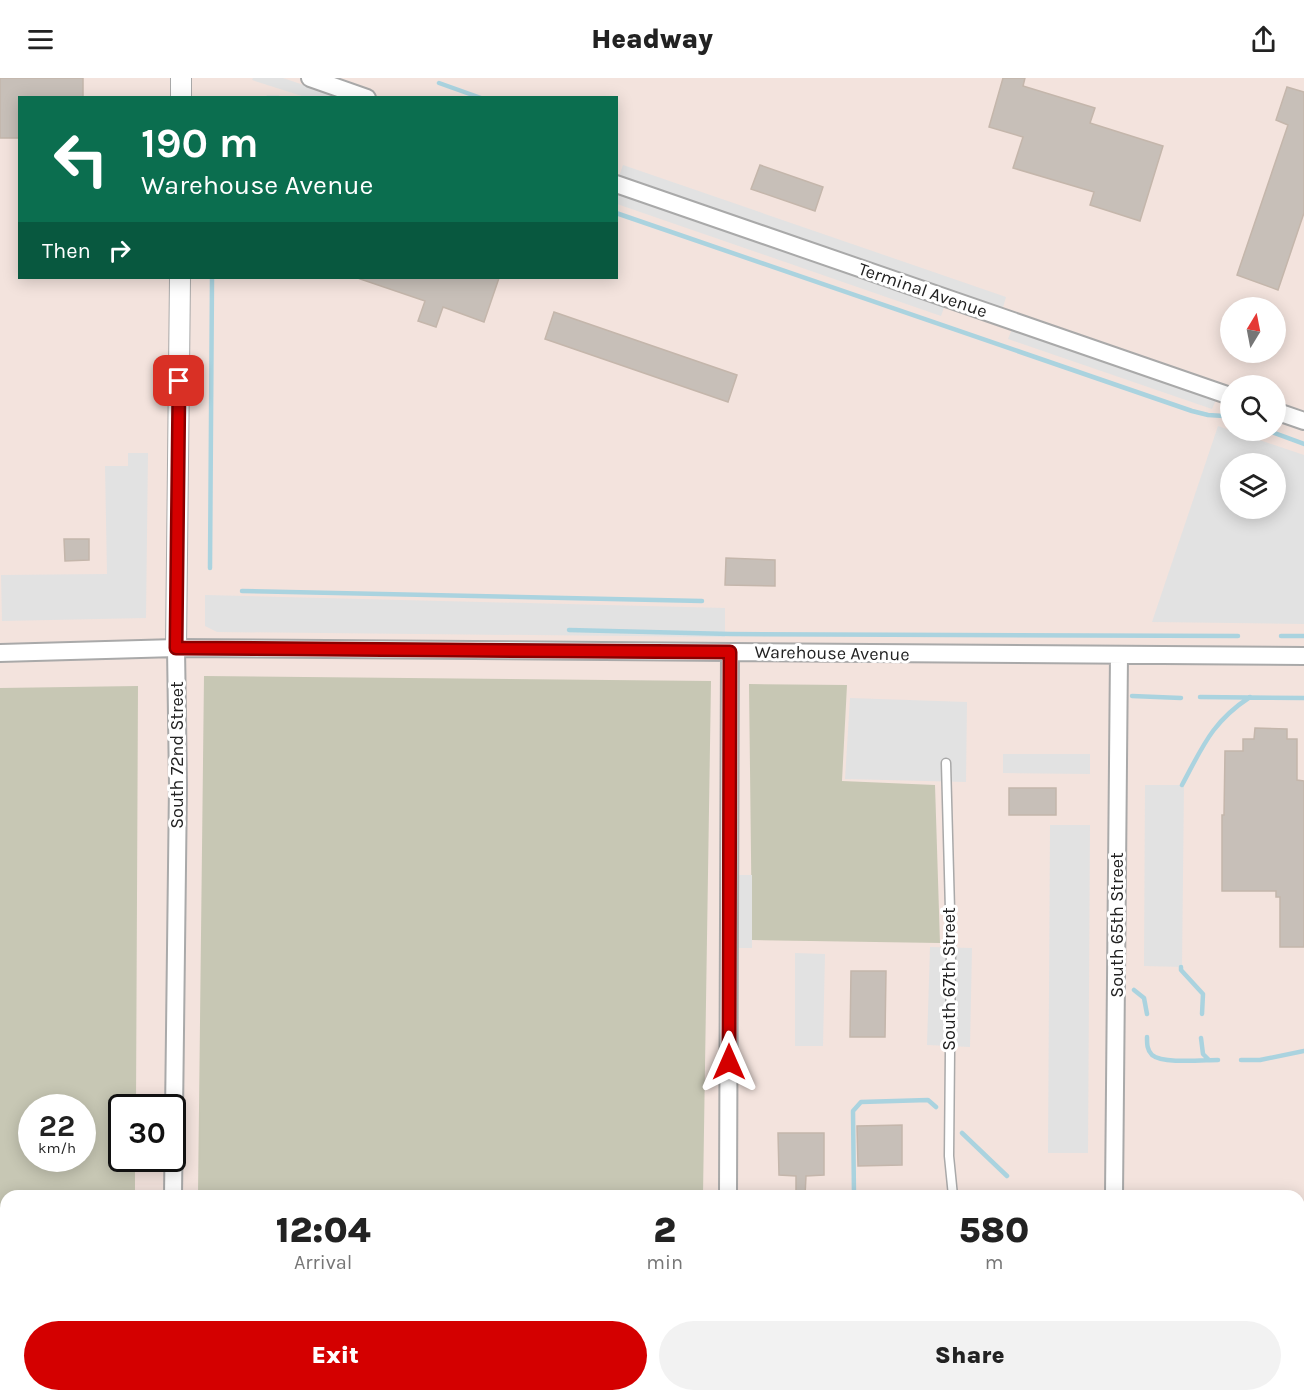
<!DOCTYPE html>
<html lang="en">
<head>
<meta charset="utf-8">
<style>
  body { margin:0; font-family:Karla,sans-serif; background:#f2f2f2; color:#222; height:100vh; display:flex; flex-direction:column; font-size:22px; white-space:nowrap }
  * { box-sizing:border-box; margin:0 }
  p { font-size:20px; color:#767676 }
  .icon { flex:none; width:33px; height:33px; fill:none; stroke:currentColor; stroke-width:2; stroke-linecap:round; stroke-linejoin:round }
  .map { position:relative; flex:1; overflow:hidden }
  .side { position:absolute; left:0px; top:1112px; width:1305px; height:212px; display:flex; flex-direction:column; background:#fff; border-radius:18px 18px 0 0; box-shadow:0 3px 15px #0003 }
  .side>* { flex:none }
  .hud { position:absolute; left:18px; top:18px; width:600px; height:183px; border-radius:0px; box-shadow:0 3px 15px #0003; background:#0b6e4f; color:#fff; overflow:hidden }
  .needle { width:39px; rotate:10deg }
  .fabs { position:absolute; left:1220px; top:219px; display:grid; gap:12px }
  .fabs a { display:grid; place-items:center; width:66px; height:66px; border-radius:50%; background:#fff; box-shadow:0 3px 15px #0003; font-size:30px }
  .speed { position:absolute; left:18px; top:1016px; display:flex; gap:12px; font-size:30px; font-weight:700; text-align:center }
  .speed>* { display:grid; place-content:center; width:78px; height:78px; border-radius:50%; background:#fff; box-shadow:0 3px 15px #0003; line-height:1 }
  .speed small { font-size:15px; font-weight:400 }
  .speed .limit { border:3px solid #111; border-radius:9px; background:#fff; color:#111 }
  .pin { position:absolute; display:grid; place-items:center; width:51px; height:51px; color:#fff; margin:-26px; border-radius:12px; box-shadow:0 3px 9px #0006 }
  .me { position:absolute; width:66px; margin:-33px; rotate:0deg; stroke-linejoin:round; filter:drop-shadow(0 0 4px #0008) }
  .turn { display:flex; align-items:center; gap:21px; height:126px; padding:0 24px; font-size:27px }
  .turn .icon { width:78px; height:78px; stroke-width:2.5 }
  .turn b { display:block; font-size:42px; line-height:51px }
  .then { display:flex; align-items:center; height:57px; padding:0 24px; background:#0003; gap:12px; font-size:22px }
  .eta { display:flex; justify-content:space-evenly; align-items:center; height:102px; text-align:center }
  .eta b { font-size:36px; font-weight:800; line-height:42px }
  .button { display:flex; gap:12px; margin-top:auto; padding:12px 24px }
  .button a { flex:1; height:69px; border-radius:36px; background:#d40000; color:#fff; font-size:24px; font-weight:800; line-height:69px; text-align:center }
  .button a+a { background:#f2f2f2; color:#222 }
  header { display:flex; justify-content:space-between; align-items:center; height:78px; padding:0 24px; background:#fff; font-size:27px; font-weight:800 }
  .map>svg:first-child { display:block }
  .military { fill:#f3e3dd; fill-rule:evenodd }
  .construction { fill:#c7c7b4; fill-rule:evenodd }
  .parking { fill:#e2e2e2; fill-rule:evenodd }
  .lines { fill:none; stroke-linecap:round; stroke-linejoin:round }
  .stream { stroke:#aad3df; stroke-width:4.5 }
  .building { fill:#c7bfb8; stroke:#c4b6ab; stroke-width:1.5 }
  .service-casing { stroke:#a9a9a9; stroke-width:11 }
  .minor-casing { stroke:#a9a9a9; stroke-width:20 }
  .tertiary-casing { stroke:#a9a9a9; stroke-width:22 }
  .service { stroke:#fff; stroke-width:8 }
  .minor { stroke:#fff; stroke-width:16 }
  .tertiary { stroke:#fff; stroke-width:20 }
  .route-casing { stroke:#8a0000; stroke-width:15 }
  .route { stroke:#d40000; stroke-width:10 }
  .labels { text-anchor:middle; stroke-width:6; stroke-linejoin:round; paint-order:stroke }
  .street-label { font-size:18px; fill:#222; stroke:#fff }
</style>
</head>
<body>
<header><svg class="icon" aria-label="menu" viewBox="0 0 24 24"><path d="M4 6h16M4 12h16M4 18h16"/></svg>Headway<svg class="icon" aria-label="share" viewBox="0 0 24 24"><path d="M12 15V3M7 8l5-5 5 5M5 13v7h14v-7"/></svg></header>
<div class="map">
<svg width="1304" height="1322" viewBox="0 0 1304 1322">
  <rect width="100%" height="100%" fill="#f2efe9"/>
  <path class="military" d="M 0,0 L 1304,0 L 1304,1322 L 0,1322 ZM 20,20 L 616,20 L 616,200 L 20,200 ZM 1230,230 L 1275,230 L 1275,274 L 1230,274 ZM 1230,308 L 1275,308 L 1275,352 L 1230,352 ZM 1230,386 L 1275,386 L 1275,430 L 1230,430 ZM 32,1029 L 82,1029 L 82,1080 L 32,1080 ZM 122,1029 L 172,1029 L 172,1080 L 122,1080 ZM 6,1118 L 1299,1118 L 1299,1317 L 6,1317 Z"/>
  <path class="construction" d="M 204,598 L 711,603 L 703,1117 L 198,1117 Z
    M 749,606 L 847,607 L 842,703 L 935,707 L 940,865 L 752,862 Z
    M 138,608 L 136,1029 L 122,1029 L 122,1080 L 135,1080 L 135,1117 L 6,1118 L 6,1228 L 0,1228 L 0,610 ZM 32,1029 L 82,1029 L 82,1080 L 32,1080 Z"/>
  <path class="parking" d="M 253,0 L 283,0 L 339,19 L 305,19 L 252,2 Z
    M 623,87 L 1006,219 L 1002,233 L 618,101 Z
    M 617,114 L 945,227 L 941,238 L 617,126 Z
    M 1012,251 L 1216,322 L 1212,331 L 1008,261 Z
    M 1218,348 L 1304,377 L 1304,546 L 1152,544 ZM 1230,386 L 1275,386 L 1275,430 L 1230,430 Z
    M 128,375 L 148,375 L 146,540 L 2,543 L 1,497 L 107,496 L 105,388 L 128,388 Z
    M 205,517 L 725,530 L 725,559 L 217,554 L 205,548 Z
    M 850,620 L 967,624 L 966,704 L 845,701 Z
    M 1003,676 L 1090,676 L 1090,696 L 1003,695 Z
    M 1145,707 L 1184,707 L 1182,889 L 1144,888 Z
    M 1050,747 L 1090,747 L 1088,1075 L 1048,1075 Z
    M 738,797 L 752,797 L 752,870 L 737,870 Z
    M 930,869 L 972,870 L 970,969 L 927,967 Z
    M 795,875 L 825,876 L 823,968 L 795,968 Z
    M 521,1317 L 596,1317 L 596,1322 L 520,1322 Z"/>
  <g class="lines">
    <path class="stream" d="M 439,5 L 481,20
      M 267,20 L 279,20
      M 616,135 L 1192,333 L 1208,337 L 1224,338
      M 1266,352 L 1304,366
      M 210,490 L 212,200
      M 242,513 L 702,523
      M 569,552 L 730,556 L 1238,558
      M 1281,558 L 1304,558
      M 1132,618 L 1181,620
      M 1200,619 L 1304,620
      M 1182,707 C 1203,668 1212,644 1250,619
      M 1181,889 L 1181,892 L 1203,916 L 1202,936
      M 1134,912 L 1144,920 L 1147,936
      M 1147,959 C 1147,966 1147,972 1152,977 C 1163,986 1203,982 1218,982
      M 1201,960 L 1203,976 L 1209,982
      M 1241,982 L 1260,982 L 1304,973
      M 962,1055 L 1007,1098
      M 854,1118 L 853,1033 L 861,1024 L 928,1022 L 936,1029
      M 1299,1212 L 1304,1211
      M 0,1282 L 6,1282
      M 712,1317 L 712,1322
      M 150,1322 L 150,1317
      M 1054,1322 L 1066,1317"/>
  </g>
  <path class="building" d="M 0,0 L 83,0 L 83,20 L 20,20 L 20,60 L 0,60 Z
    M 1003,0 L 1025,0 L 1023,8 L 1095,30 L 1090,45 L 1163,68 L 1140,143 L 1090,127 L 1094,114 L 1013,90 L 1023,59 L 989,49 Z
    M 1287,9 L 1304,14 L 1304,135 L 1278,212 L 1237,197 L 1288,47 L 1276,42 Z
    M 760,87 L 823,109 L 815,133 L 751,111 Z
    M 361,200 L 499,200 L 484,244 L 443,229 L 436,249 L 418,243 L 425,223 L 360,201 Z
    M 554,234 L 737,297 L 728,324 L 545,261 Z
    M 64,461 L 89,461 L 89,482 L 65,483 Z
    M 726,480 L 775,482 L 775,508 L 725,507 Z
    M 1255,650 L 1287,651 L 1287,661 L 1297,661 L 1297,702 L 1304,703 L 1304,869 L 1280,869 L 1280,819 L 1276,819 L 1276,813 L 1222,813 L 1222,737 L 1224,737 L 1225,673 L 1243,673 L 1243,661 L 1254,661 Z
    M 1009,710 L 1056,710 L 1056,737 L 1009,737 Z
    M 851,893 L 886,893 L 885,959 L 850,959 Z
    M 902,1047 L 902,1087 L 858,1088 L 857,1048 Z
    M 778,1055 L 824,1055 L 824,1097 L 806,1098 L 805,1118 L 796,1118 L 796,1098 L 779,1097 Z"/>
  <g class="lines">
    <defs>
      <path id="service" d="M 946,685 L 951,869 L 949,1078 L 953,1118"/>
      <path id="minor" d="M 310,0 L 367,20
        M 616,106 L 1230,318
        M 1275,333 L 1304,343
        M 0,575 L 176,570 L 1304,578
        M 173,1118 L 178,707 L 176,570
        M 728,1118 L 730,574
        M 1114,1118 L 1119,577
        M 171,1317 L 171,1322
        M 1112,1322 L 1113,1317"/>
      <path id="tertiary" d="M 181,0 L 181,20
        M 176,570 L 180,200
        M 0,1260 L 6,1260
        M 1299,1269 L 1304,1269"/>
    </defs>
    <use href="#service" class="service-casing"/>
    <use href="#minor" class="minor-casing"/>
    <use href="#tertiary" class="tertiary-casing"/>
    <use href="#service" class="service"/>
    <use href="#minor" class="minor"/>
    <use href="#tertiary" class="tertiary"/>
  </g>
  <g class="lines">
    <defs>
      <path id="route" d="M 179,303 L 176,570 L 730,574 L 729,984"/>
    </defs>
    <use href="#route" class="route-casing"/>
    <use href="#route" class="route"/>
  </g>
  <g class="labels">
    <g class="street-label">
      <text transform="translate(923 212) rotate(19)" y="6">Terminal Avenue</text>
      <text transform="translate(832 575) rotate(1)" y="6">Warehouse Avenue</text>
      <text transform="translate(177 677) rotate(-90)" y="6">South 72nd Street</text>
      <text transform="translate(1117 847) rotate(-90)" y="6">South 65th Street</text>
      <text transform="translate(949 901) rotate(-90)" y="6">South 67th Street</text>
    </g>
  </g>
</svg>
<div class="fabs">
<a><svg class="needle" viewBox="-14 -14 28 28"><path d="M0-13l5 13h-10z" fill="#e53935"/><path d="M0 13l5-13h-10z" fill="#767676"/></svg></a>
<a><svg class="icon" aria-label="search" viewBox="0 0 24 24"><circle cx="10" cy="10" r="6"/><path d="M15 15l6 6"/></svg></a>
<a><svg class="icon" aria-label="layers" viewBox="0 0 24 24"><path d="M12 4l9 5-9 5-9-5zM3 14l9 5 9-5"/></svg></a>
</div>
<div class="speed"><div>22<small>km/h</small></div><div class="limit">30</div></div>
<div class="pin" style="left:179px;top:303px;background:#d93025"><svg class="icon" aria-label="arrive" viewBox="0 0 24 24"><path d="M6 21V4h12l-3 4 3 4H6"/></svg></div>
<svg class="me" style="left:729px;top:984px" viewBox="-20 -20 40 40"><path d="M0-17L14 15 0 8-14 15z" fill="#d40000" stroke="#fff" stroke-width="4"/></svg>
<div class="hud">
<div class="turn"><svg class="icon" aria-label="left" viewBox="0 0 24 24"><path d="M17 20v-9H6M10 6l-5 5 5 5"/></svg><div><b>190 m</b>Warehouse Avenue</div></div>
<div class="then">Then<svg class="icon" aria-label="right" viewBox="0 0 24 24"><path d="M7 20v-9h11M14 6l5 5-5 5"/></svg></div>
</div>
<section class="side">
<div class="eta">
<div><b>12:04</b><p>Arrival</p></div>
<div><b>2</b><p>min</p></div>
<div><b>580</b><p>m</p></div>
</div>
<div class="button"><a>Exit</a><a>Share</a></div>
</section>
</div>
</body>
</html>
